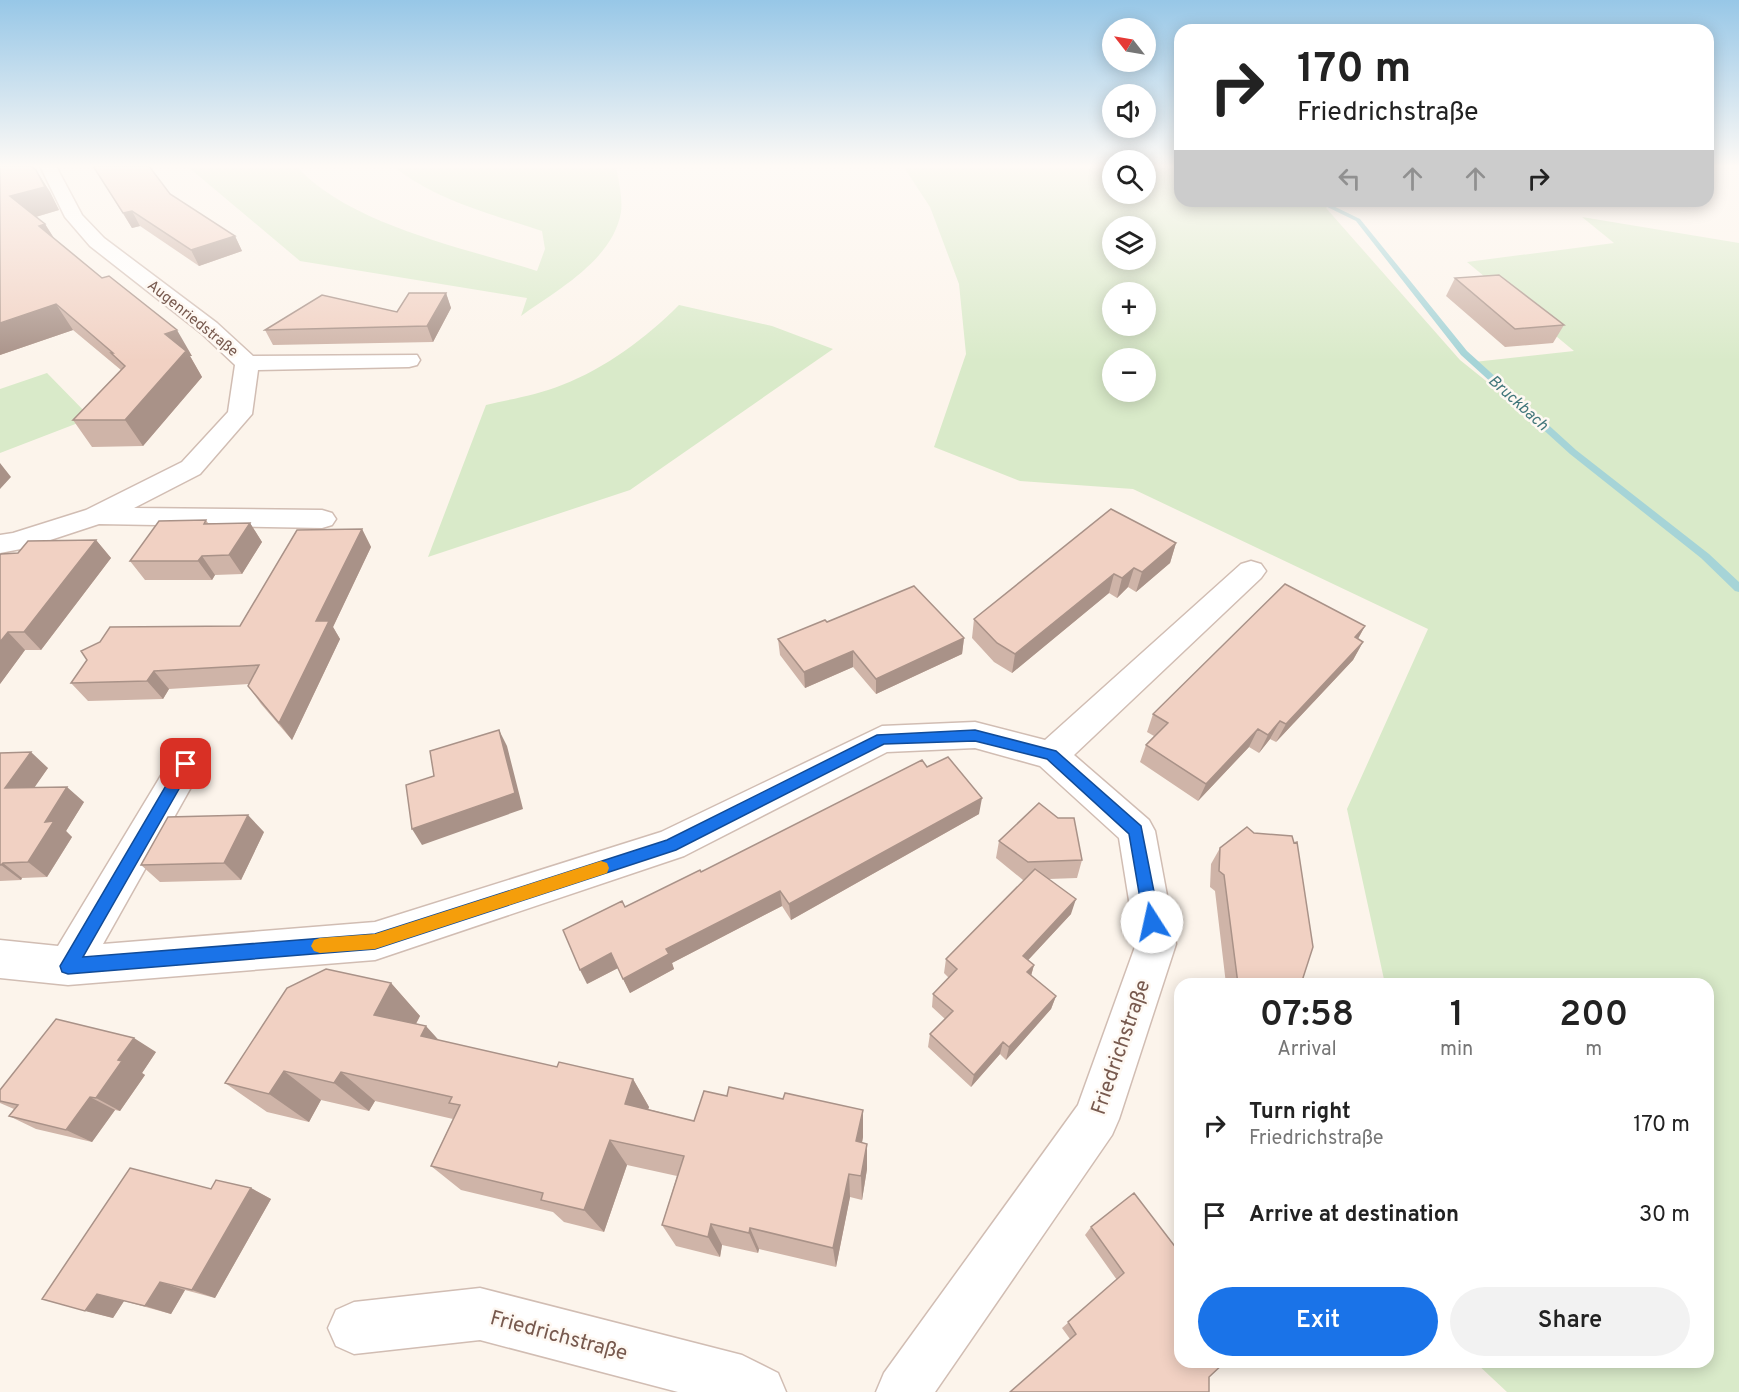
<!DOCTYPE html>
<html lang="en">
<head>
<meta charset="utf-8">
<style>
  body { margin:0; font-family:Overpass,sans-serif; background:#f2f2f2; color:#222; height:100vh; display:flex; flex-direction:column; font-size:22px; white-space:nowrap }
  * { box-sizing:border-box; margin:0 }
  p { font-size:20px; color:#767676 }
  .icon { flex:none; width:33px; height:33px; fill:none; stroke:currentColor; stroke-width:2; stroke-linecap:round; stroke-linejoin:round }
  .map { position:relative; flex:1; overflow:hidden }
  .drawer { position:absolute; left:1174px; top:978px; width:540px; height:390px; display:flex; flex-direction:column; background:#fff; border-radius:18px; box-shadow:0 3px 15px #0003 }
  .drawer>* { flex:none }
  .banner { position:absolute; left:1174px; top:24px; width:540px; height:183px; border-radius:18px; box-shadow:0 3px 15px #0003; background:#fff; color:#222; overflow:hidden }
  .needle { width:39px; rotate:301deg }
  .tools { position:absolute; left:1102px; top:18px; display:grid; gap:12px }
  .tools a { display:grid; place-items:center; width:54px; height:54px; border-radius:50%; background:#fff; box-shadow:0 3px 15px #0003; font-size:30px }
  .pin { position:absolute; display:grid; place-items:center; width:51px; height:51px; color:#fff; margin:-26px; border-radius:12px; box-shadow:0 3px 9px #0006 }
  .me { position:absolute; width:66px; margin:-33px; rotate:350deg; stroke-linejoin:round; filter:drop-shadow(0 0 4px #0008) }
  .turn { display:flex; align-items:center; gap:21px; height:126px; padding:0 24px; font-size:27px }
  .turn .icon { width:78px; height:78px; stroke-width:2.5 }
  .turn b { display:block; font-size:42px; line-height:51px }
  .lanes { display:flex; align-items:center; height:57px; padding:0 24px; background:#0003; justify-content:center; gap:30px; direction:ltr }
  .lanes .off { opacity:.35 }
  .eta { display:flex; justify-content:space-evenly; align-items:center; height:102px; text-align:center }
  .eta b { font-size:36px; font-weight:600; line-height:42px }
  .primary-button { display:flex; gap:12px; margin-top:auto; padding:12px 24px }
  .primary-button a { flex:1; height:69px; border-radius:36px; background:#1a73e8; color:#fff; font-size:24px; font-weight:600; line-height:69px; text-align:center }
  .primary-button a+a { background:#f2f2f2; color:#222 }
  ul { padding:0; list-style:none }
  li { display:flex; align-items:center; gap:18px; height:90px; padding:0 24px }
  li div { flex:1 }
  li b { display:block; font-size:22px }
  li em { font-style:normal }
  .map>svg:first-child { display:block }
  .green { fill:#d9eac9; fill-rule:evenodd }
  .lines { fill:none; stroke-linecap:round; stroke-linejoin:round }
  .stream { fill:#a6d4d7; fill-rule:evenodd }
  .minor-casing { stroke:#d1bdb3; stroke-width:3 }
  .minor { fill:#fff; fill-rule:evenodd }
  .wall { fill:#cfb4a8 }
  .shaded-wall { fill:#a99288 }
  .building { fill:#f1d1c3; stroke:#a99288; stroke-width:1.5 }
  .route { fill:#1a73e8; stroke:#114b97; stroke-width:1.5 }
  .slow { fill:#f59e0b }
  .labels { text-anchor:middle; stroke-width:5; stroke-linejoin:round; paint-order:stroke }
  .far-street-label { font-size:15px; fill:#77594e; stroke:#fef8f2 }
  .far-water-label { font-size:16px; font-style:italic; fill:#42777b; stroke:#fef8f2 }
  .near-street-label { font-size:21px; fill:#77594e; stroke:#fef8f2 }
</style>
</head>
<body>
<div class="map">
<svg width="1739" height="1392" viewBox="0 0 1739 1392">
  <rect width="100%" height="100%" fill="#fcf4eb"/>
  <path class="green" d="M 187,166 L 296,166 C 350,225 461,247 537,271 L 545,249 L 542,231 C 491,214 435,200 393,166 L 616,166 C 618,179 623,198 621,212 C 613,260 557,290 521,316 L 527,298 L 300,261 Z
    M 903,166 L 1113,166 L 1113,194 L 1146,194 L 1146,166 L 1180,166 L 1180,201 L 1334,201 L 1326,208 L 1460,360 L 1551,433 L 1474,362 L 1574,351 L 1467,262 L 1614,243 L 1582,217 L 1739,243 L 1739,1392 L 1507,1392 L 1475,1362 L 1708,1362 L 1708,984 L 1385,984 L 1347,809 L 1428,629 L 1133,489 L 1020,481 L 934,447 L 966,354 L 959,284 L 930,207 ZM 1113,226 L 1146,226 L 1146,260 L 1113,260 ZM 1113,292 L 1146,292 L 1146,326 L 1113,326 ZM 1113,358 L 1146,358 L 1146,392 L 1113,392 Z
    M 679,305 L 772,326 L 833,349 L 630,490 L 428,557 L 486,405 C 511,399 538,395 562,385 C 606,368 646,338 679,305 Z
    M 47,373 L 91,418 L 0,453 L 0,389 Z"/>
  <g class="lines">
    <path class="stream" d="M 1315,201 L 1323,201 L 1360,219 L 1467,351 L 1576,450 L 1709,554 L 1739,582 L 1739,592 L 1735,591 L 1701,558 L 1570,454 L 1461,355 L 1356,221 Z"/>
    <defs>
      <path id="minor" d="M 40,166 L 56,166 L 82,215 L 104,238 L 217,323 L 253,356 L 417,355 L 420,360 L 417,365 L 409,367 L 258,370 L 252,414 L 200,474 L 134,508 L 322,510 L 332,513 L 336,519 L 332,525 L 322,528 L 99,524 L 26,548 L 0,553 L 0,535 L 13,533 L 86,510 L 182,462 L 228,412 L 235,365 L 201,333 L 90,246 L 65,217 Z
        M 1251,561 L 1261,564 L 1266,571 L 1261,578 L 1074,755 L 1149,820 L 1155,831 L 1176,944 L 1119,1119 L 1112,1135 L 935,1392 L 876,1392 L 884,1373 L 1078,1105 L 1136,944 L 1119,838 L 1040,766 L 975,748 L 887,752 L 684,856 L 375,960 L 68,985 L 0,978 L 0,940 L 58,946 L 174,754 L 186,750 L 198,754 L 204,764 L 103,944 L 375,922 L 661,832 L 882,726 L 975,722 L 1045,740 L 1241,564 Z
        M 480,1288 L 742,1355 L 778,1373 L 786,1392 L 678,1392 L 480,1340 L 354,1354 L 336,1346 L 328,1328 L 336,1310 L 354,1302 Z"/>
    </defs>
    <use href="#minor" class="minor-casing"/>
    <use href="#minor" class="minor"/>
  </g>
  <path class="wall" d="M 93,166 L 149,166 L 170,194 L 235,236 L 242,251 L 199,266 L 140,226 L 132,228 Z
    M 36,170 L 50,192 L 59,210 L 36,217 L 45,224 L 54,238 L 192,356 L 190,356 L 202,377 L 143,446 L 92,447 L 73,420 L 121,370 L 73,330 L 0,355 Z
    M 1455,278 L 1564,325 L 1553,343 L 1505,347 L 1446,296 Z
    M 446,293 L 451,308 L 433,342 L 273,345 L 265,330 L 397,312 Z
    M 206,520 L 208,523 L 250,523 L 262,542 L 242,574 L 215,575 L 212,580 L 145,580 L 130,561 Z
    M 362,529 L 371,547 L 333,627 L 340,639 L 292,740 L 261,704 L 248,686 L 249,684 L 169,689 L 163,699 L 88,701 L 71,683 L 240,626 Z
    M 96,540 L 111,558 L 41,650 L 25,650 L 0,684 L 18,553 Z
    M 1176,543 L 1170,563 L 1136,592 L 1128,587 L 1117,598 L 1109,593 L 1012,673 L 994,662 L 972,638 L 974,619 Z
    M 827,622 L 964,638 L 962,654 L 876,694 L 853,667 L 805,688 L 780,655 L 778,639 Z
    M 1365,626 L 1358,639 L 1363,642 L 1353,660 L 1276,742 L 1270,739 L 1259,753 L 1249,747 L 1198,801 L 1140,762 L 1146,745 L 1154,736 L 1147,732 L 1153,714 Z
    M 0,753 L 48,768 L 34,787 L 84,802 L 66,831 L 72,837 L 47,877 L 22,878 L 21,880 L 0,881 Z
    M 927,767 L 979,814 L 791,920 L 782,906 L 672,963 L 674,969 L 630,993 L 618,968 L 587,984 L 625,907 Z
    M 264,832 L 241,880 L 160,882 L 141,865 Z
    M 999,841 L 1082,860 L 1077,878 L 1049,879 L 1071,914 L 1028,960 L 1034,965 L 1031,976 L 1056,996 L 1051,1009 L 1006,1060 L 1000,1054 L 971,1087 L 928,1047 L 930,1034 L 945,1019 L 932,1007 L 933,994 L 949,978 L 944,973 L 946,959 L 1025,880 L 1023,880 L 996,858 Z
    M 1220,848 L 1301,984 L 1226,984 L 1215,891 L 1210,887 L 1211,864 Z
    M 391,983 L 420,1016 L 416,1024 L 438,1040 L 557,1067 L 633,1079 L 649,1107 L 648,1109 L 694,1121 L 863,1137 L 862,1143 L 867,1144 L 867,1169 L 862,1200 L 850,1197 L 836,1267 L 759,1249 L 758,1253 L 722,1245 L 720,1257 L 676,1246 L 662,1225 L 677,1176 L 627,1165 L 604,1232 L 564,1222 L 553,1212 L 461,1190 L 431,1166 L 453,1119 L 375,1101 L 369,1111 L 321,1100 L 309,1122 L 267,1112 L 225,1083 Z
    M 156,1052 L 142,1073 L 145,1075 L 120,1111 L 115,1110 L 92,1142 L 36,1129 L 9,1116 L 14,1109 L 0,1103 L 0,1090 Z
    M 1180,1078 L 1180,1100 L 1174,1096 Z
    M 251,1188 L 271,1199 L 215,1298 L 185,1290 L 171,1314 L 124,1301 L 113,1318 L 42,1299 L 211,1189 Z
    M 1091,1227 L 1209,1377 L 1070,1339 L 1062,1328 L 1117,1280 L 1085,1235 Z"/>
  <path class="shaded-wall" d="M 36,170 L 50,192 L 59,210 L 25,220 L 10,196 Z
    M 132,211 L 140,226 L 132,228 L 123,213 Z
    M 45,224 L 60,248 L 39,226 Z
    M 235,236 L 242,251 L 199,266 L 191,250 Z
    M 446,293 L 451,308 L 433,342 L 427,326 Z
    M 56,304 L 73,330 L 0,355 L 0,323 Z
    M 177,330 L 192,356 L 190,356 L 202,377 L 143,446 L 125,420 L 165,334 Z
    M 0,463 L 11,477 L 0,489 Z
    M 250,523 L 262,542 L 242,574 L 229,555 Z
    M 362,529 L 371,547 L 333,627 L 340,639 L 292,740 L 279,723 L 316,621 Z
    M 96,540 L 111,558 L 41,650 L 24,632 Z
    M 1176,543 L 1170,563 L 1136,592 L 1142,572 Z
    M 202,556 L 215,575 L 212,580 L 198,561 Z
    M 1134,568 L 1128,587 L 1117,598 L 1122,578 Z
    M 1114,574 L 1109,593 L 1012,673 L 1015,654 Z
    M 1365,626 L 1355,644 L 1355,637 Z
    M 8,632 L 25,650 L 0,684 L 0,642 Z
    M 964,638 L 962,654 L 876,694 L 876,679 Z
    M 1363,642 L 1353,660 L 1276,742 L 1286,724 Z
    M 853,651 L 853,667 L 805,688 L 804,672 Z
    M 154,671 L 169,689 L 163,699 L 147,681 Z
    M 1280,721 L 1270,739 L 1259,753 L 1268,735 Z
    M 1258,729 L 1249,747 L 1198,801 L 1206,784 Z
    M 499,730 L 507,746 L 523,809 L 422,845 L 412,829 Z
    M 31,752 L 48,768 L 23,804 L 5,788 Z
    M 67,787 L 84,802 L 66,831 L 72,837 L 47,877 L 28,862 L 45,822 Z
    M 982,798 L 979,814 L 791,920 L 789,904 Z
    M 248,815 L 264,832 L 241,880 L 224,863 Z
    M 3,863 L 22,878 L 21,880 L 1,865 Z
    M 780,891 L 782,906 L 672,963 L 674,969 L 630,993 L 623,979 L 666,949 Z
    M 1076,899 L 1071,914 L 1019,970 L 1023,956 Z
    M 611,953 L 618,968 L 587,984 L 580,970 Z
    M 1034,965 L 1030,979 L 1027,972 Z
    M 391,983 L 420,1016 L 404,1046 L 374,1015 Z
    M 1056,996 L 1051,1009 L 1006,1060 L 1009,1047 Z
    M 426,1026 L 454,1057 L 421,1036 Z
    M 134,1038 L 156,1052 L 142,1073 L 145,1075 L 120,1111 L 96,1098 L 118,1060 Z
    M 1003,1042 L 1000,1054 L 971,1087 L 974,1075 Z
    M 284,1071 L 321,1100 L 309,1122 L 269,1094 Z
    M 341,1072 L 375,1101 L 369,1111 L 334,1083 Z
    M 633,1079 L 649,1107 L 641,1131 L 625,1104 Z
    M 90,1097 L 115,1110 L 92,1142 L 66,1130 Z
    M 863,1110 L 863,1137 L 857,1167 L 856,1141 Z
    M 610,1140 L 627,1165 L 604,1232 L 584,1210 Z
    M 867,1144 L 867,1169 L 862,1200 L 861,1176 Z
    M 849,1174 L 850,1197 L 836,1267 L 833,1248 Z
    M 251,1188 L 271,1199 L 215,1298 L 192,1290 Z
    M 711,1224 L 722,1245 L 720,1257 L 708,1237 Z
    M 750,1228 L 759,1249 L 758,1253 L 749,1233 Z
    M 160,1282 L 185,1290 L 171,1314 L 145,1306 Z
    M 97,1294 L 124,1301 L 113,1318 L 85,1311 Z"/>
  <path class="building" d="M 0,166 L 31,166 L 36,170 L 45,187 L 10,196 L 45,224 L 39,226 L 102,278 L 109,276 L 177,330 L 165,334 L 186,351 L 125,420 L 73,420 L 125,366 L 111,353 L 113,353 L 56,304 L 0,323 Z
    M 93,166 L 149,166 L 170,194 L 235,236 L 191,250 L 132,211 L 123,213 Z
    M 1499,275 L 1564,325 L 1515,329 L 1455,278 Z
    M 409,293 L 446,293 L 427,326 L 265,330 L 322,295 L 397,312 Z
    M 1111,509 L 1176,543 L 1142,572 L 1134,568 L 1122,578 L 1114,574 L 1015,654 L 997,643 L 974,619 Z
    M 206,520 L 204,524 L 250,523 L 229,555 L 202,556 L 198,561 L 130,561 L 159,521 Z
    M 362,529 L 316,621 L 329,621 L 279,723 L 248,686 L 259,665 L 154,671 L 147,681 L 71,683 L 87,660 L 81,651 L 100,642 L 110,627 L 240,626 L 297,530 Z
    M 96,540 L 24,632 L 8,632 L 0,642 L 0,555 L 1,554 L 18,553 L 28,541 Z
    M 1285,584 L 1365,626 L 1355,637 L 1363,642 L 1286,724 L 1280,721 L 1268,735 L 1258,729 L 1206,784 L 1146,745 L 1168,723 L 1153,714 Z
    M 914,586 L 964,638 L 876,679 L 853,651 L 804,672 L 778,639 L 825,620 L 827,622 Z
    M 499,730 L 515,793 L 412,829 L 406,785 L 434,776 L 430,751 Z
    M 31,752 L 5,788 L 67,787 L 45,822 L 54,821 L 28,862 L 3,863 L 1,865 L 0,865 L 0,753 Z
    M 948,757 L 982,798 L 789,904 L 780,891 L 666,949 L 669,954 L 623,979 L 611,953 L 580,970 L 563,930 L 622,901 L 625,907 L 700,870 L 701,872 L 922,760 L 927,767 Z
    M 1039,803 L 1058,818 L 1074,818 L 1082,860 L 1028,862 L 999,841 Z
    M 248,815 L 224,863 L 141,865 L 168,817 Z
    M 1247,827 L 1254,833 L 1292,836 L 1294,843 L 1297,842 L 1313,947 L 1301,984 L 1238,984 L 1224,875 L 1219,871 L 1220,848 Z
    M 1035,869 L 1076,899 L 1023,956 L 1034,965 L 1027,972 L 1056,996 L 1009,1047 L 1003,1042 L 974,1075 L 930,1034 L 953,1011 L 933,994 L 957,969 L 946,959 Z
    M 326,969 L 391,983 L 374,1015 L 426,1026 L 421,1036 L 557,1067 L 559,1062 L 633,1079 L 625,1104 L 694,1121 L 704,1091 L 727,1096 L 729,1087 L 783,1099 L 785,1093 L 863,1110 L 856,1141 L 867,1144 L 861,1176 L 849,1174 L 833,1248 L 750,1228 L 749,1233 L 711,1224 L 708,1237 L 662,1225 L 684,1156 L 610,1140 L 584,1210 L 541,1200 L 543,1193 L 431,1166 L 460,1105 L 449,1103 L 452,1097 L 341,1072 L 334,1083 L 284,1071 L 269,1094 L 225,1083 L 287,988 Z
    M 56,1019 L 134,1038 L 118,1060 L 122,1061 L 96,1098 L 90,1097 L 66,1130 L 9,1116 L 18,1105 L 0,1101 L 0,1090 Z
    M 130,1168 L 211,1189 L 216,1180 L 251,1188 L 192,1290 L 160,1282 L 145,1306 L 97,1294 L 85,1311 L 42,1299 Z
    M 1134,1193 L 1180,1253 L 1180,1362 L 1225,1362 L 1209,1377 L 1209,1392 L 1010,1392 L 1076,1334 L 1068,1322 L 1124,1273 L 1091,1227 Z"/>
  <linearGradient id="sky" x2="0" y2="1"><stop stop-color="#97c7e7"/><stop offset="0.46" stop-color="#fefaf6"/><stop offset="1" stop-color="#fefaf6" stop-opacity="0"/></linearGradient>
  <rect width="1739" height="361" fill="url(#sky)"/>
  <path class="route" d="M 975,730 L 1056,751 L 1141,826 L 1160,922 L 1158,927 L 1152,929 L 1146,927 L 1144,922 L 1129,834 L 1047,759 L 975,741 L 884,744 L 676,850 L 375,949 L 68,974 L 62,972 L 60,966 L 181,760 L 186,758 L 193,764 L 191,768 L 83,957 L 375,934 L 667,840 L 877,735 Z"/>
  <path class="slow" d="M 601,861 L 607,863 L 609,868 L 607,873 L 375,949 L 320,953 L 314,951 L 311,946 L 314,940 L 320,938 L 375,934 Z"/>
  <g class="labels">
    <g class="far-street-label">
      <text transform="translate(193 318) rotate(39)" y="5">Augenriedstraße</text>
    </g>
    <g class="far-water-label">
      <text transform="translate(1519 402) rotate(42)" y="6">Bruckbach</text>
    </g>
    <g class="near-street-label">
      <text transform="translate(1120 1047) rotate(-71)" y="7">Friedrichstraße</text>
      <text transform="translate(559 1335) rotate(15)" y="7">Friedrichstraße</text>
    </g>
  </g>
</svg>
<div class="tools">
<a><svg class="needle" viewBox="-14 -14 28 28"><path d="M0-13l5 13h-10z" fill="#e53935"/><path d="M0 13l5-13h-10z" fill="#767676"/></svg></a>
<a><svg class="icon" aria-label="sound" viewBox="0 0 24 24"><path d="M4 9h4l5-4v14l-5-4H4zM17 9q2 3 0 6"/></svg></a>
<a><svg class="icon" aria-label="search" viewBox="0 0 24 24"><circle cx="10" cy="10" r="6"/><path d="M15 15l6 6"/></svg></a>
<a><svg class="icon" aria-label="layers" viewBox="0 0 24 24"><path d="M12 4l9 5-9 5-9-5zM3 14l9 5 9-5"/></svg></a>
<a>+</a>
<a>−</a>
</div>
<div class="pin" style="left:186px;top:764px;background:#d93025"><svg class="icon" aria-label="arrive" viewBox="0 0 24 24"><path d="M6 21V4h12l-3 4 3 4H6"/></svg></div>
<svg class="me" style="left:1152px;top:922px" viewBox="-20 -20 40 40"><circle r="19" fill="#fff"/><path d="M0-13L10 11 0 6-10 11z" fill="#1a73e8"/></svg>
<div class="banner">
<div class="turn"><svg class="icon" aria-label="right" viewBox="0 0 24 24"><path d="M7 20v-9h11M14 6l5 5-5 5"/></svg><div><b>170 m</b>Friedrichstraße</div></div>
<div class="lanes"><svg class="icon off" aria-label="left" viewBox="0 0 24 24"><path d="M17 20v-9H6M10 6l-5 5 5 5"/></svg><svg class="icon off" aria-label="ahead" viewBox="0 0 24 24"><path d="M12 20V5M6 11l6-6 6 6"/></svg><svg class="icon off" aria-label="ahead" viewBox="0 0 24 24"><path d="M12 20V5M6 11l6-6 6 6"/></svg><svg class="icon" aria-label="right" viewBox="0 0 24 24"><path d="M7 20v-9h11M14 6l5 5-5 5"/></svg></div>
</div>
<section class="drawer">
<div class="eta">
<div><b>07:58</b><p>Arrival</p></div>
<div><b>1</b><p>min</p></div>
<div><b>200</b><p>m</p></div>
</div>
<ul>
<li><svg class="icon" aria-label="right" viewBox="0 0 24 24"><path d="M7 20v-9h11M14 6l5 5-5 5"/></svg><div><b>Turn right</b><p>Friedrichstraße</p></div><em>170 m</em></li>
<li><svg class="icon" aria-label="arrive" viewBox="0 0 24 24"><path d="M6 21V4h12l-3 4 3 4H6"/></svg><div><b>Arrive at destination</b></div><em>30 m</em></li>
</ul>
<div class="primary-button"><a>Exit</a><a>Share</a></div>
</section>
</div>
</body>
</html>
